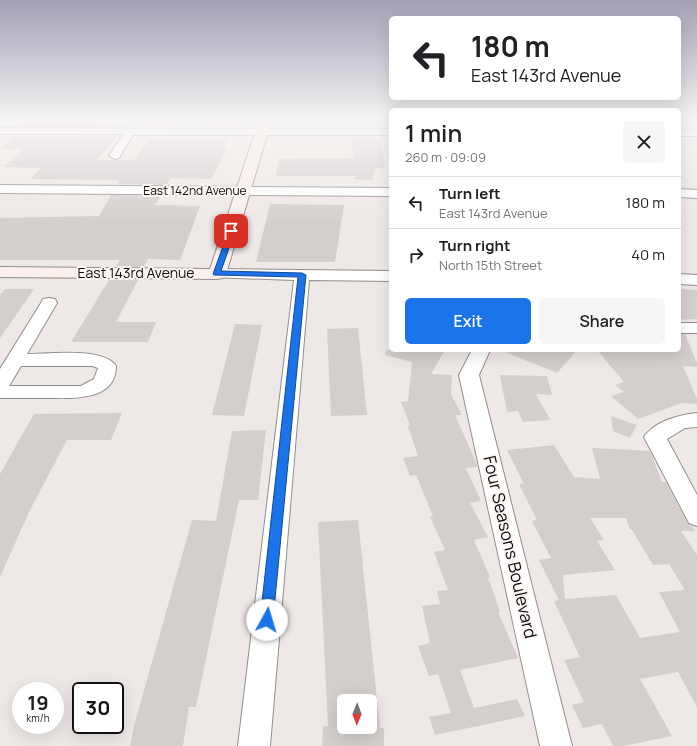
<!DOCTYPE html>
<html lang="en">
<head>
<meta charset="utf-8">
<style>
  body { margin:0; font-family:Manrope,sans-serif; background:#f6f6f6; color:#202124; height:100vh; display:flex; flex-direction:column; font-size:15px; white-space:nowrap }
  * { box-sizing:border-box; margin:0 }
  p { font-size:13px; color:#757577 }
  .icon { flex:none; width:22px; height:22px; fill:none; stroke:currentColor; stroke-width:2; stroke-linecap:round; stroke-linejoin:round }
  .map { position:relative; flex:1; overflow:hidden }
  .sheet { position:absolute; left:389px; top:108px; width:292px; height:244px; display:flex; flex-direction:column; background:#fff; border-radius:6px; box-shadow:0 4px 16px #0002 }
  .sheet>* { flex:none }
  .guide { position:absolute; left:389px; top:16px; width:292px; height:84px; border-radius:6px; box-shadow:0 4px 16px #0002; background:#fff; color:#202124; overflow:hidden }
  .needle { width:26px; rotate:181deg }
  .controls { position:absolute; left:337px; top:694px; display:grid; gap:8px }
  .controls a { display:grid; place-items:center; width:40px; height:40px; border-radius:6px; background:#fff; box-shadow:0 4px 16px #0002; font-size:20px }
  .speed { position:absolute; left:12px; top:682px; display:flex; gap:8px; font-size:20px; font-weight:700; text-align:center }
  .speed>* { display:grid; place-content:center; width:52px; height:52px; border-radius:50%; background:#fff; box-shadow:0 4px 16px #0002; line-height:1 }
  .speed small { font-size:10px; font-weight:400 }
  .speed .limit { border:2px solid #111; border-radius:6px; background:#fff; color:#111 }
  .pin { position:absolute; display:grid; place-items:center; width:34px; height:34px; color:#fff; margin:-17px; border-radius:8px; box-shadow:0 2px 6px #0006 }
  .me { position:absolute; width:44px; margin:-22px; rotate:6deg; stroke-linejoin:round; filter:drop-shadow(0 0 3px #0008) }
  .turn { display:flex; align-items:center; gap:14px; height:84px; padding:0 16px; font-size:18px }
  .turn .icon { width:52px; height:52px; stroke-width:2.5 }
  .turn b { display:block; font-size:28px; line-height:34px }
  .round { display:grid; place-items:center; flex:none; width:42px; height:42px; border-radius:6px; background:#f6f6f6 }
  .summary { display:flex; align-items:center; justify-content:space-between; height:68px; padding:0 16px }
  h1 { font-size:24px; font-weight:600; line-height:30px }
  .cta { display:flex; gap:8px; margin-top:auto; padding:8px 16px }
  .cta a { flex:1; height:46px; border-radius:6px; background:#1a73e8; color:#fff; font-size:16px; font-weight:600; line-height:46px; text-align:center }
  .cta a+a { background:#f6f6f6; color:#202124 }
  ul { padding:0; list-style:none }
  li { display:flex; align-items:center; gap:12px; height:52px; padding:0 16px; border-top:1px solid #e0e0e0 }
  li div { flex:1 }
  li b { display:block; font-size:15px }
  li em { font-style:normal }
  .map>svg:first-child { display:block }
  .building { fill:#d4cecd; fill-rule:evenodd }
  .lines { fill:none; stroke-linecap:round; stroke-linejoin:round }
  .street-casing { stroke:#938e8c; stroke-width:2 }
  .secondary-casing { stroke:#938e8c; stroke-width:2 }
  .street { fill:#fff; fill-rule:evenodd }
  .secondary { fill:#fcf0ec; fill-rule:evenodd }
  .route { fill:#1a73e8; stroke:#114b97 }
  .labels { text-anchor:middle; stroke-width:4; stroke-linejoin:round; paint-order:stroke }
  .far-street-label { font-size:12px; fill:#0f0d0d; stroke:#fbf5f3 }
  .street-label { font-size:14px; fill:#0f0d0d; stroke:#fbf5f3 }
  .near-street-label { font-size:17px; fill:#0f0d0d; stroke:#fbf5f3 }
</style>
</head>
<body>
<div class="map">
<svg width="697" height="746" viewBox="0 0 697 746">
  <rect width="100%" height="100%" fill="#eee8e6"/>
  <path class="building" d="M 28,121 L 130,121 L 125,127 L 22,127 Z
    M 351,121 L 373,121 L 374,127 L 351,127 Z
    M 13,136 L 118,136 L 97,160 L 134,160 L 149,139 L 227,140 L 223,149 L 227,150 L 211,179 L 170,178 L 167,185 L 118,184 L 120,180 L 30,179 L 41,168 L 3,167 L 23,149 L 0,149 Z
    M 351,136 L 374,136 L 375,140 L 381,140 L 385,169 L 376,168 L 372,180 L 354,179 L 356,176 L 276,176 L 279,159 L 353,158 Z
    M 111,195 L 161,196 L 155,205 L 200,206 L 180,260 L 148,259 L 144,267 L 116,267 L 120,260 L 0,260 L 0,218 L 99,216 Z
    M 270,204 L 344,205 L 335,262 L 256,262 Z
    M 109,280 L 138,280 L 116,322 L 156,322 L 148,342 L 71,342 Z
    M 5,289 L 34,289 L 0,338 L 0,295 Z
    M 679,289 L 697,290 L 697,319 L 679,320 Z
    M 235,324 L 262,325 L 244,416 L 212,415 Z
    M 358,328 L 367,415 L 331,416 L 327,329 Z
    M 679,334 L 685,334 L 697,363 L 697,367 L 683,366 L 697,399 L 697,404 L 682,403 L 638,419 L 611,396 L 624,392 L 615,385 L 624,382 L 597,350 L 679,350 Z
    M 386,350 L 445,350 L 431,374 L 452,375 L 451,394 L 462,415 L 455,415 L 478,467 L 466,468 L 481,501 L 470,503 L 488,537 L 474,540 L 490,577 L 488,578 L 500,611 L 498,612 L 518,658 L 460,670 L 474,708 L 517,699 L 525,716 L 435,735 L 429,717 L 451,713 L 438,674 L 429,676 L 418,646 L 430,643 L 422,606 L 440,604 L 437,591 L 448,590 L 434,552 L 445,550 L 430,517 L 433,516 L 416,475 L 410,476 L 403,458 L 418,456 L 408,426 L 410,425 L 401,402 L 408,401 L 412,362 L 385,355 Z
    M 500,350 L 577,350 L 557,373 Z
    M 500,375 L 547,376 L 552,395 L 536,394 L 550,420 L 523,422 L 518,411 L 507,412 Z
    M 122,413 L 111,440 L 67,440 L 30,510 L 0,577 L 0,474 L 34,414 Z
    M 611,416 L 637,425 L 630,438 L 613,431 Z
    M 266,430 L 258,500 L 239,500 L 196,707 L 189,707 L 183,746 L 130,746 L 134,726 L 192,520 L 216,521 L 232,431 Z
    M 554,445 L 574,477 L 600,479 L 592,448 L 650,451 L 662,482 L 666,482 L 688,524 L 692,526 L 695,531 L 681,531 L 697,555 L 697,707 L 678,672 L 640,679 L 672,736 L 623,746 L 613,746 L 602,724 L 583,728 L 572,705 L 584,702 L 564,660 L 580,657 L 554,601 L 559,600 L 539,560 L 551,558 L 532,521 L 537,520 L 519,484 L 524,484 L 507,450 ZM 590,518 L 626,518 L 630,529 L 632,530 L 653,565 L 669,564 L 685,590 L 659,592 L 680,632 L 640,638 L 616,595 L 565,599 L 563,575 L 615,570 L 597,541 L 604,540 Z
    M 358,520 L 380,728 L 384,728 L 384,746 L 322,746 L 323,726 L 328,726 L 318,522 ZM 344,701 L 370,701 L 370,727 L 344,727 Z"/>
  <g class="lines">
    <defs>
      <path id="street" d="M 0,128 L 391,129 L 391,135 L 133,135 L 119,158 L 115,159 L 109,156 L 123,134 L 0,134 Z
        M 679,130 L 697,130 L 697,136 L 679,136 Z
        M 0,185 L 391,188 L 391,196 L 0,193 Z
        M 679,189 L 697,190 L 697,198 L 679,197 Z
        M 217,269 L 391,271 L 391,281 L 309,280 L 270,746 L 238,746 L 294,280 L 211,277 L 209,274 L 211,271 Z
        M 679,274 L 697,275 L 697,285 L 679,284 Z
        M 49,298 L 55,299 L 57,303 L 27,354 C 49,354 104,347 116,366 C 116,402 71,398 47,398 C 31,398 16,398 0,398 L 0,369 L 41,303 L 43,299 ZM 21,366 L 92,366 L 98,368 L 94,379 L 81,386 L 9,386 Z
        M 679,323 L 697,323 L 697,333 L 679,333 Z
        M 472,350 L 490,350 L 479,375 L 572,746 L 540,746 L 459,375 Z
        M 697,413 L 697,427 L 685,428 L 667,439 L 697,495 L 697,526 L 689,523 L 644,437 C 655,421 679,415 697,413 Z"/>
      <path id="secondary" d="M 259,121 L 271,121 L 226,274 L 223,278 L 217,279 L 0,277 L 0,267 L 210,269 Z"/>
    </defs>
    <use href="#street" class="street-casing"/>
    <use href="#secondary" class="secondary-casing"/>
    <use href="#street" class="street"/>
    <use href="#secondary" class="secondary"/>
  </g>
  <linearGradient id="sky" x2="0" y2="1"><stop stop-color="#a3a0b4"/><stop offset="0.54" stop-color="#f7f5f4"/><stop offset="1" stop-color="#f7f5f4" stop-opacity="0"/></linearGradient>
  <rect width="697" height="225" fill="url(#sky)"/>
  <path class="route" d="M 229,230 L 235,231 L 221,271 L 302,273 L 306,275 L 273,620 L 271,624 L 267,626 L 262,624 L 260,620 L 298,277 L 214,275 L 213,274 Z"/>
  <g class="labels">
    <g class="far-street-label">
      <text x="195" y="195">East 142nd Avenue</text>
    </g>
    <g class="street-label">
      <text x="136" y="278">East 143rd Avenue</text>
    </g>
    <g class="near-street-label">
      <text transform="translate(510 547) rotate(77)" y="6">Four Seasons Boulevard</text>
    </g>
  </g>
</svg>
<div class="controls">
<a><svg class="needle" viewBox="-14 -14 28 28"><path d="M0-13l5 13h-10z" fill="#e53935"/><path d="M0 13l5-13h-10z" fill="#757577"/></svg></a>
</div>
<div class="speed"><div>19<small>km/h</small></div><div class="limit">30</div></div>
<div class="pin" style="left:231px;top:231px;background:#d93025"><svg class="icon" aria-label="arrive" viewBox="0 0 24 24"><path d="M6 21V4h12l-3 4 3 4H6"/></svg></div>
<svg class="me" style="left:267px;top:620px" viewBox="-20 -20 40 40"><circle r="19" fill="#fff"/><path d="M0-13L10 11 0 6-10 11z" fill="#1a73e8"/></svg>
<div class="guide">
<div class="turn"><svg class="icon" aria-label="left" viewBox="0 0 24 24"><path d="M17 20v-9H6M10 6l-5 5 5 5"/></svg><div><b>180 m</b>East 143rd Avenue</div></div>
</div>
<section class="sheet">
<div class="summary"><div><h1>1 min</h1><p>260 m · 09:09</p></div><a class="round"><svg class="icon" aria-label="close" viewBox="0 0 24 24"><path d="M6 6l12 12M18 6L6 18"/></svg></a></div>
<ul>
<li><svg class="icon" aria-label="left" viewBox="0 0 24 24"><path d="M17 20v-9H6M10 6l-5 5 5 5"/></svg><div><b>Turn left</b><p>East 143rd Avenue</p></div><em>180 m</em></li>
<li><svg class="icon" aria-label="right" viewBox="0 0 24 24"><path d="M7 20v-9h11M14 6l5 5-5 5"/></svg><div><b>Turn right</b><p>North 15th Street</p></div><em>40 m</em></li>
</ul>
<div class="cta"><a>Exit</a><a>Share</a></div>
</section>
</div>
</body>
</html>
